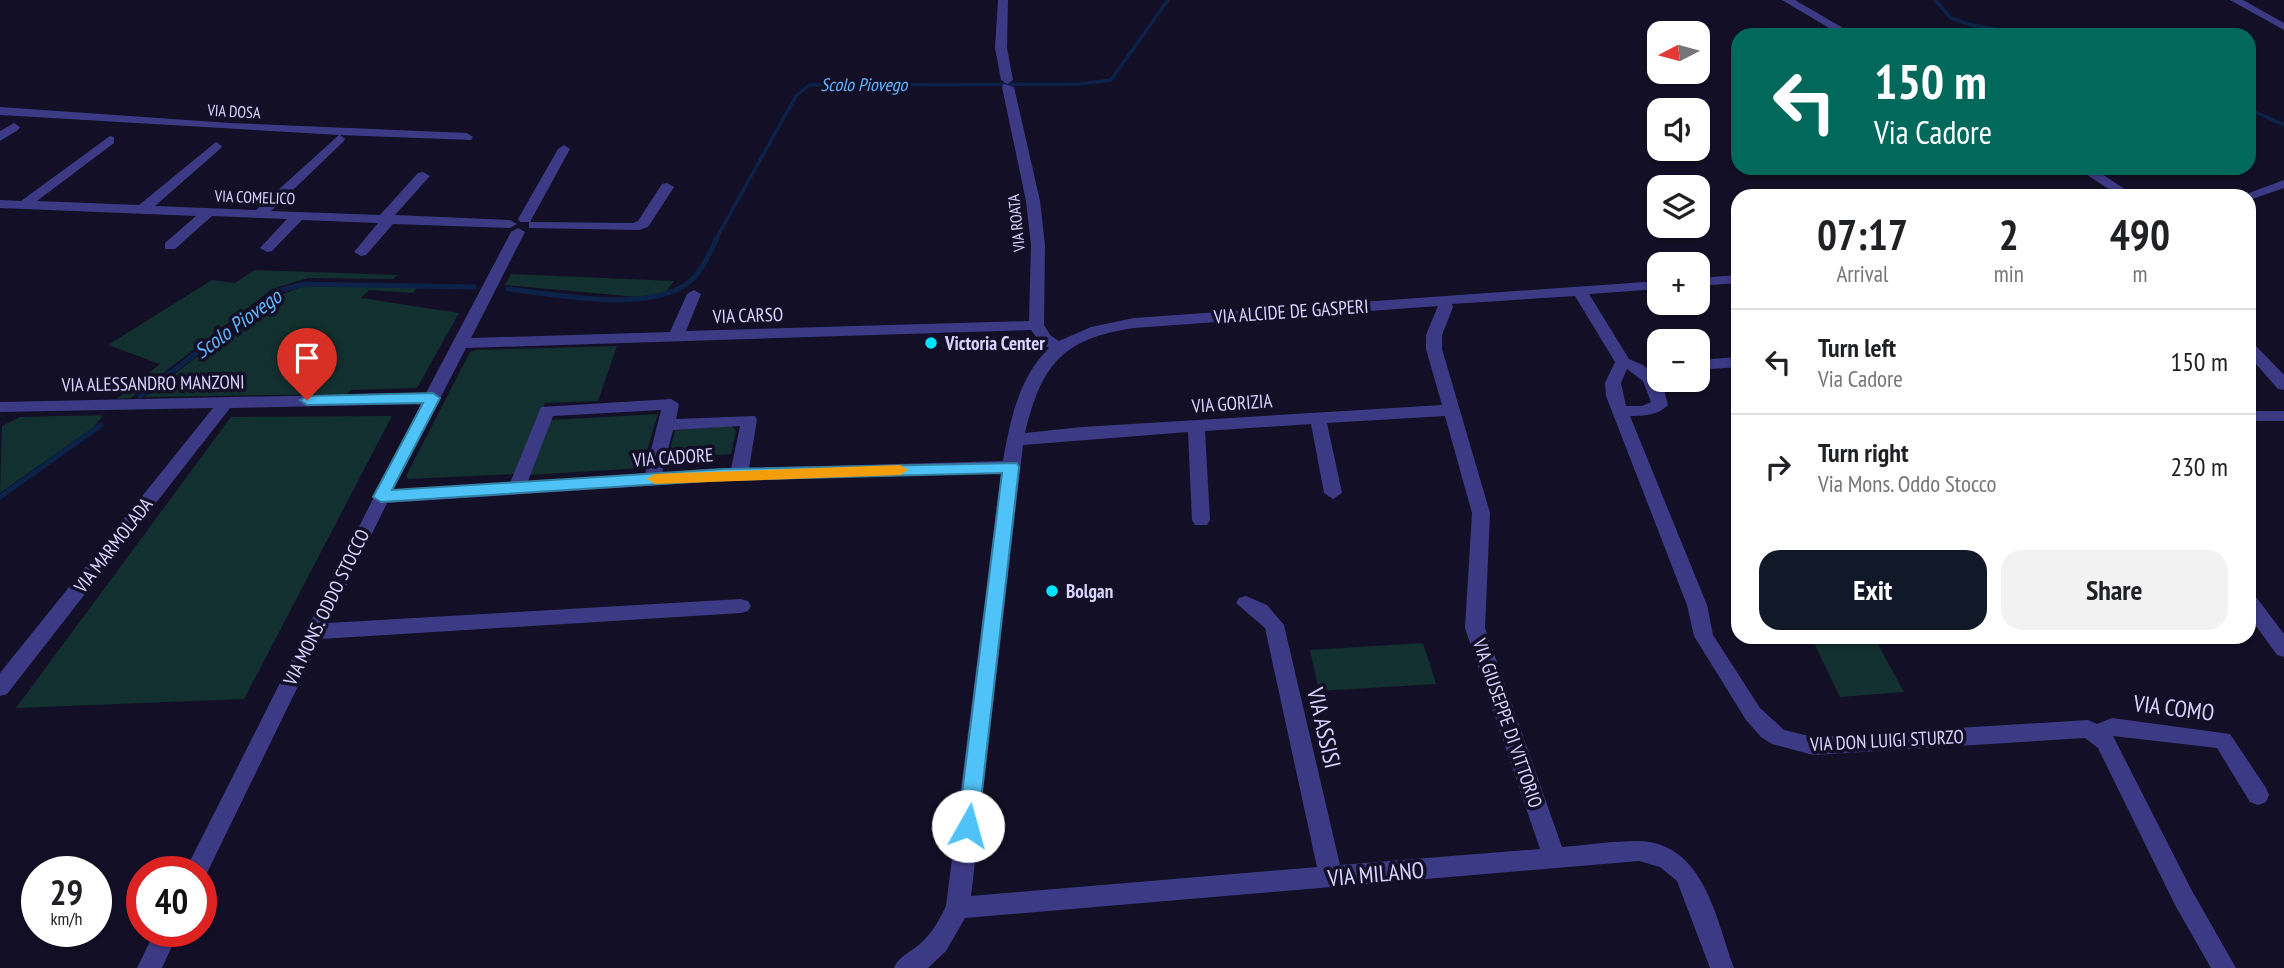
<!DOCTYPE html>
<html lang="en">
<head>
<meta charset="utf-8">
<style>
  body { margin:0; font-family:"PT Sans Narrow",sans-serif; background:#f2f2f2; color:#202124; height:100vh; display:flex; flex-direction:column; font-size:26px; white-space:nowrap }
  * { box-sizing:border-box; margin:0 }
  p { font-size:23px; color:#757577 }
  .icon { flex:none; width:38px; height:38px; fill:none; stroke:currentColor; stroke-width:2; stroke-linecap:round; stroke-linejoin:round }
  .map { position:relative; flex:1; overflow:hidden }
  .details { position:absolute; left:1731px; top:189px; width:525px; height:455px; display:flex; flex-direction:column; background:#fff; border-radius:21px; box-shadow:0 2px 5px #0004 }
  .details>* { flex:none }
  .top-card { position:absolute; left:1731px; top:28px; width:525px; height:147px; border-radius:21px; box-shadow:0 2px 5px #0004; background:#00695c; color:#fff; overflow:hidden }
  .needle { width:46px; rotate:264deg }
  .controls { position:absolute; left:1647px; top:21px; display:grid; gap:14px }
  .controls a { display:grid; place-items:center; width:63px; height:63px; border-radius:14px; background:#fff; box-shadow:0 2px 5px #0004; font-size:35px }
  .speed { position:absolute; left:21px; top:856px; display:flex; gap:14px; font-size:35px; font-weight:700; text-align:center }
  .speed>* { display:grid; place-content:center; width:91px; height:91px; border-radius:50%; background:#fff; box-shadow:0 2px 5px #0004; line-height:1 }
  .speed small { font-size:18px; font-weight:400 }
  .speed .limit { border:10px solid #d22; background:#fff; color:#111 }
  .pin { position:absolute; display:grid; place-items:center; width:60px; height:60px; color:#fff; margin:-72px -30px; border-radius:50% 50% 50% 0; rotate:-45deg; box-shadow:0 0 7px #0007 }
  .pin .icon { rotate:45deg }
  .me { position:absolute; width:77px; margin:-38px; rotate:7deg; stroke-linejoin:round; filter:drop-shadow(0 0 5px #0008) }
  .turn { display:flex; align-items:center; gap:24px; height:147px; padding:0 28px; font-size:32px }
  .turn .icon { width:91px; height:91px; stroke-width:2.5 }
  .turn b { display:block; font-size:49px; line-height:60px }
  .eta { display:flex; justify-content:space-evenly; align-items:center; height:119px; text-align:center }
  .eta b { font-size:42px; font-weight:700; line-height:49px }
  .primary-button { display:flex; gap:14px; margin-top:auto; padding:14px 28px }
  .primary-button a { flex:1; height:80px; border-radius:21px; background:#111827; color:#fff; font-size:28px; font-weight:700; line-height:80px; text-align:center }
  .primary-button a+a { background:#f2f2f2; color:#202124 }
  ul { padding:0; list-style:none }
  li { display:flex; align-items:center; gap:21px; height:105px; padding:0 28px; border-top:2px solid #e0e0e0 }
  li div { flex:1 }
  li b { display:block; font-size:26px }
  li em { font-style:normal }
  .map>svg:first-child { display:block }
  .green { fill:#12302f }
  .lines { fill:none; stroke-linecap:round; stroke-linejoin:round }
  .stream-far1 { stroke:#0c2248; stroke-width:3.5 }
  .stream { stroke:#0c2248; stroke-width:5 }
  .minor { fill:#3d3a85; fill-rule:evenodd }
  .route { fill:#4fc3f7; stroke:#337fa1; stroke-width:2 }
  .slow { fill:#f59e0b }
  .poi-dot { fill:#00e5ff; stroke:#130f26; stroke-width:2.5 }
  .labels { text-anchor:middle; stroke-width:7; stroke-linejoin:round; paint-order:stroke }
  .far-street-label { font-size:16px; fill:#d9d4ff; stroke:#130f26 }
  .far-water-label { font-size:18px; font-style:italic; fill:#62b6ff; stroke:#130f26 }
  .street-label { font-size:19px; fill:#d9d4ff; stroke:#130f26 }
  .poi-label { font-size:19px; font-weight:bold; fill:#d9d4ff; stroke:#130f26; text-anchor:start }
  .water-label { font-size:21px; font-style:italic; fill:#62b6ff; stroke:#130f26 }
  .near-street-label { font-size:23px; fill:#d9d4ff; stroke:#130f26 }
</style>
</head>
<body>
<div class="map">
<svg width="2284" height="968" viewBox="0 0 2284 968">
  <rect width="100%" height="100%" fill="#130f26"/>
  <path class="green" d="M 254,270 L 397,275 L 394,279 L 308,278 L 272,289 L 131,398 L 116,399 L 160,364 L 108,345 L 212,280 L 235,283 Z
    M 511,274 L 674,281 L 665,293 L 637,297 L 505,285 Z
    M 304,286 L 418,287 L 413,293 L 369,290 L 361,298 L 459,313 L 417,388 L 351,390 L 347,394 L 144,397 L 276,297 Z
    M 617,346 L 598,401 L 545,403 L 518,474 L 408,479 L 406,476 L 470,352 L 476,350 Z
    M 658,414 L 642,468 L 530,475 L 550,420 Z
    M 103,415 L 94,427 L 0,493 L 2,426 L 20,417 Z
    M 392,416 L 244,699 L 16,708 L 231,417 Z
    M 732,426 L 736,431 L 731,454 L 668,458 L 675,430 Z
    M 1811,637 L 1874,637 L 1904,692 L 1840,697 Z
    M 1423,643 L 1436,684 L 1319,691 L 1310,650 Z"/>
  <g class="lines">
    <path class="stream-far1" d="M 1935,0 L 1951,18 L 1971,25 L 2026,35
      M 2249,109 L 2284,125
      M 716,239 L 796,96 L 809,85 L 1079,84 L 1111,80 L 1168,0"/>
    <path class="stream" d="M 508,289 C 555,294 663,317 696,275 C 705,265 711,250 717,238
      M 140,396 L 278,291 L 304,284 L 474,287
      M 0,497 L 101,425"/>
    <path class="minor" d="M 998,0 L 1008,0 L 1007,48 L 1013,80 L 1007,84 L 1001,80 L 995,48 Z
      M 1782,0 L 1795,0 L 1855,35 L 1841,35 Z
      M 2230,0 L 2243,0 L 2284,23 L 2284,30 Z
      M 1004,84 L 1014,87 L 1040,201 L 1045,245 L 1044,325 L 1050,335 L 1059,341 L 1091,327 L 1134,318 L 1659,281 L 1659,289 L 1589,294 L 1629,359 L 1643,365 L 1654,374 L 1664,390 L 1668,405 C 1659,415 1643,416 1630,416 L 1707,605 L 1713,635 L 1760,708 L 1784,730 L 1813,737 L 2088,720 L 2097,724 L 2112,718 L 2230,734 L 2266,788 L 2269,795 L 2266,802 L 2258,805 L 2250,802 L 2217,748 L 2113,736 L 2191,889 L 2236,968 L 2211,968 L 2175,905 L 2098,748 L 2085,738 L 1813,755 L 1772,744 L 1761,737 L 1746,720 L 1694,636 L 1687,605 L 1606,396 L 1605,383 L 1615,362 L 1575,296 L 1452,304 L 1453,307 L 1442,335 L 1442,349 L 1490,513 L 1485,628 L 1562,847 C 1587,845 1613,841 1638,841 C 1704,842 1716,919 1734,968 L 1710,968 L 1677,881 L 1660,867 L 1639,861 L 965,918 L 946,951 L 928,968 L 894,968 C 899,955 914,951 923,941 C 933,931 940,919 946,906 L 1001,473 L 723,481 L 387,503 L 328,623 L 741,599 L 748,601 L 751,606 L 748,611 L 741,613 L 321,639 L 204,879 L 201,881 L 201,872 L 185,872 L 188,865 L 421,404 L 230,408 L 7,694 L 0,696 L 0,673 L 213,408 L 0,412 L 0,402 L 426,393 L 511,232 L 518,228 L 525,232 L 471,338 L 670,332 L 687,294 L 694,290 L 701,294 L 686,331 L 1029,321 L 1031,245 L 1026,201 L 1002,87 ZM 1438,306 L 1426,335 L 1426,349 L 1442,405 L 1082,427 L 1025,433 C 1042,364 1062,339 1134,328 ZM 1031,330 L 1039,341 L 1049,348 C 1019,377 1010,421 1003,461 L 749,468 L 757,420 L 755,416 L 676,419 L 679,404 L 671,399 L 541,407 L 510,483 L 393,490 L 466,348 ZM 1627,369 L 1643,381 L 1651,402 L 1642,406 L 1626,406 L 1621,383 ZM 661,410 L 645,474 L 528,481 L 553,416 ZM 1445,416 L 1472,513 L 1465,628 L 1540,849 L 1340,865 L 1284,625 L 1267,605 L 1246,596 L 1239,598 L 1236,603 L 1265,628 L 1317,867 L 971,896 L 1023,445 L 1188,432 L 1192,520 L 1195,525 L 1207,525 L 1210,520 L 1205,431 L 1311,424 L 1324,493 L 1333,499 L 1342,493 L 1327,423 ZM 740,426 L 731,469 L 662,473 L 673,430 Z
      M 0,107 L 230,123 L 467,133 L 473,137 L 471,140 L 340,135 L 345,139 L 343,142 L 271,211 L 380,215 L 418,173 L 423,172 L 430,176 L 395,215 L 510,220 L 517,224 L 510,228 L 393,224 L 366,255 L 361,256 L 354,252 L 378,223 L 302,220 L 272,251 L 267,252 L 260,248 L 287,219 L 212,216 L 175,249 L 165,249 L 165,243 L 196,216 L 0,208 L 0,200 L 21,201 L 110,136 L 114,137 L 114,143 L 37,201 L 139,205 L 216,142 L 222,146 L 220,149 L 155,206 L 256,210 L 339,135 L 0,115 Z
      M 14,123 L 20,127 L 18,130 L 0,141 L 0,131 Z
      M 564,145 L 570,149 L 530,222 L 633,223 L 638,221 L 662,184 L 667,183 L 674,187 L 648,227 L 639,230 L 529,228 L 529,222 L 520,222 L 518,219 L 558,149 Z
      M 2077,168 L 2093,168 L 2135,196 L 2119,196 Z
      M 2284,180 L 2284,188 L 2249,200 L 2249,196 L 2241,196 Z
      M 1738,275 L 1738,283 L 1698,286 L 1698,278 Z
      M 2249,342 L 2254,344 L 2284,375 L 2284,390 L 2278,389 L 2249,356 Z
      M 1738,357 L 1738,367 L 1698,370 L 1698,360 Z
      M 2249,411 L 2284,411 L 2284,421 L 2249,421 Z
      M 2249,595 L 2256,597 L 2284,634 L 2284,657 L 2277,655 L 2249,616 Z
      M 155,931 L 179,931 L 162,968 L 137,968 Z"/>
  </g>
  <path class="route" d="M 433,393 L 440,398 L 392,490 L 723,469 L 1017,463 L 1019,467 L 978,826 L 975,832 L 968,835 L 961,832 L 958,826 L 1002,473 L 723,480 L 381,502 L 373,497 L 423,403 L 307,405 L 300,400 L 307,396 Z"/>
  <path class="slow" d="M 900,465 L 908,470 L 900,475 L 655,484 L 647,479 L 655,474 Z"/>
  <g class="poi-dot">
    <circle cx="931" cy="343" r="7"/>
    <circle cx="1052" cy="591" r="7"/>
  </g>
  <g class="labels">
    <g class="far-street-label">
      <text transform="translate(234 111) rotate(3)" y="6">VIA DOSA</text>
      <text transform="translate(255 197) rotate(2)" y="6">VIA COMELICO</text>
      <text transform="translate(1016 223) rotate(-96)" y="6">VIA ROATA</text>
    </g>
    <g class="far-water-label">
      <text x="864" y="91">Scolo Piovego</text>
    </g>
    <g class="street-label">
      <text transform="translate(1291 311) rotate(-4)" y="7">VIA ALCIDE DE GASPERI</text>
      <text transform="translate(748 315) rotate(-2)" y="7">VIA CARSO</text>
      <text transform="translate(153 383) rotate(-1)" y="7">VIA ALESSANDRO MANZONI</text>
      <text transform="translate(1232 403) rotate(-4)" y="7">VIA GORIZIA</text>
      <text transform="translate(673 457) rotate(-4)" y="7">VIA CADORE</text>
      <text transform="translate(113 545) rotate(-52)" y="7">VIA MARMOLADA</text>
      <text transform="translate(326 607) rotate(-64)" y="7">VIA MONS. ODDO STOCCO</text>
      <text transform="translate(1508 723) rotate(71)" y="7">VIA GIUSEPPE DI VITTORIO</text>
      <text transform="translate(1887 740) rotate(-3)" y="7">VIA DON LUIGI STURZO</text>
    </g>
    <g class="poi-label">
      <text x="945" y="350">Victoria Center</text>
      <text x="1066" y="598">Bolgan</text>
    </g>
    <g class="water-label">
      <text transform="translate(238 324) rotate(-36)" y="7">Scolo Piovego</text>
    </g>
    <g class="near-street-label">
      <text transform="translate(2174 708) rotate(7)" y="8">VIA COMO</text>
      <text transform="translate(1324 728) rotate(77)" y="8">VIA ASSISI</text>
      <text transform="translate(1376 874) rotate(-5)" y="8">VIA MILANO</text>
    </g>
  </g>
</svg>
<div class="controls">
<a><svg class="needle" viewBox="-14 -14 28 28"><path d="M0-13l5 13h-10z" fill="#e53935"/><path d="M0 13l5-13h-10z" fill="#757577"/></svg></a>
<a><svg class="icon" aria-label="sound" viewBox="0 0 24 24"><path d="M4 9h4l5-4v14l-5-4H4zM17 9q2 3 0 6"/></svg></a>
<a><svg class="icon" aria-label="layers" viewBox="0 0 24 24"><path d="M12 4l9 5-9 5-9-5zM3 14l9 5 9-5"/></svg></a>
<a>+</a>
<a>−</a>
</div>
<div class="speed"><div>29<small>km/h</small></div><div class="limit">40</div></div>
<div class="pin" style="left:307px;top:400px;background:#d93025"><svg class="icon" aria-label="arrive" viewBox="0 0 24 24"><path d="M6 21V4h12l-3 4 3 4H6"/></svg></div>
<svg class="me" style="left:968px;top:826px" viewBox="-20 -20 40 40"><circle r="19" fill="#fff"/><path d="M0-13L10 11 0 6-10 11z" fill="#4fc3f7"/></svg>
<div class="top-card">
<div class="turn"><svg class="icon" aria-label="left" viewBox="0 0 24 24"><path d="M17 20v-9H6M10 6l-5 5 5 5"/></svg><div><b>150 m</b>Via Cadore</div></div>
</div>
<section class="details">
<div class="eta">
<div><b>07:17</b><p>Arrival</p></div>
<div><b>2</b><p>min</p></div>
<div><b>490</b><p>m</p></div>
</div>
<ul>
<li><svg class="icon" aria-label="left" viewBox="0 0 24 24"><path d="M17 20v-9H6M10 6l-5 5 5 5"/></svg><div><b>Turn left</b><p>Via Cadore</p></div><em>150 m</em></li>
<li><svg class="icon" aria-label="right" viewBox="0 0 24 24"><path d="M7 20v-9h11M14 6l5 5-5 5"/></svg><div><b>Turn right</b><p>Via Mons. Oddo Stocco</p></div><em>230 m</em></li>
</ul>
<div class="primary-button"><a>Exit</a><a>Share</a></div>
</section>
</div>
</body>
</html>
